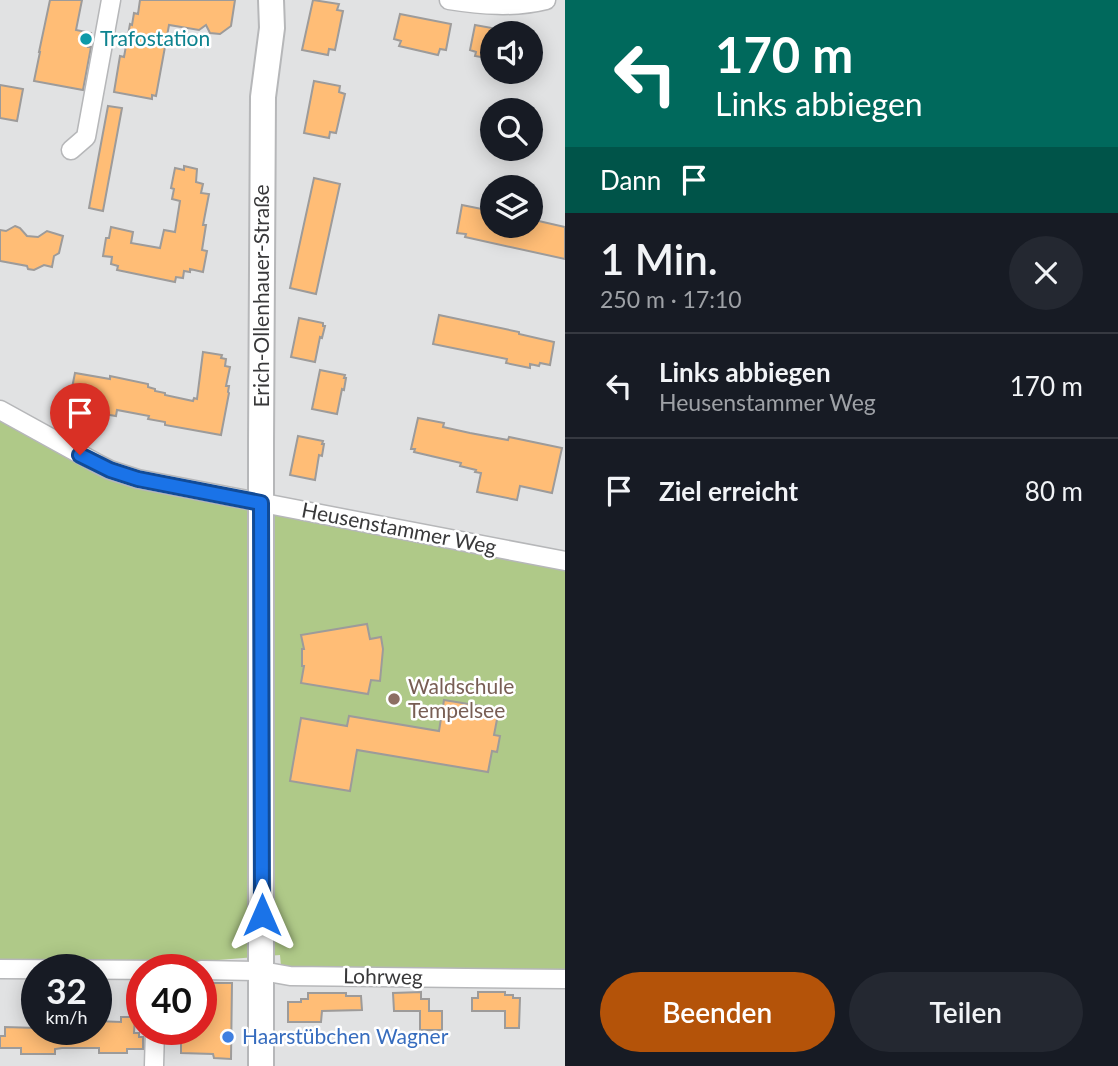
<!DOCTYPE html>
<html lang="de">
<head>
<meta charset="utf-8">
<style>
  body { margin:0; font-family:Lato,sans-serif; background:#242831; color:#f1f3f6; height:100vh; display:flex; flex-direction:column; font-size:26px; white-space:nowrap }
  * { box-sizing:border-box; margin:0 }
  p { font-size:23px; color:#9ea1a6 }
  .icon { flex:none; width:38px; height:38px; fill:none; stroke:currentColor; stroke-width:2; stroke-linecap:round; stroke-linejoin:round }
  .map { position:relative; flex:1; overflow:hidden }
  .drawer { display:flex; flex-direction:column; background:#171b24; width:553px }
  .drawer>* { flex:none }
  .banner { background:#00695c; color:#fff; overflow:hidden }
  .tools { position:absolute; left:480px; top:21px; display:grid; gap:14px }
  .tools a { display:grid; place-items:center; width:63px; height:63px; border-radius:50%; background:#171b24; box-shadow:0 4px 18px #0003; font-size:35px }
  .speed { position:absolute; left:21px; top:954px; display:flex; gap:14px; font-size:35px; font-weight:700; text-align:center }
  .speed>* { display:grid; place-content:center; width:91px; height:91px; border-radius:50%; background:#171b24; box-shadow:0 4px 18px #0003; line-height:1 }
  .speed small { font-size:18px; font-weight:400 }
  .speed .limit { border:10px solid #d22; background:#fff; color:#111 }
  .pin { position:absolute; display:grid; place-items:center; width:60px; height:60px; color:#fff; margin:-72px -30px; border-radius:50% 50% 50% 0; rotate:-45deg; box-shadow:0 0 7px #0007 }
  .pin .icon { rotate:45deg }
  .me { position:absolute; width:77px; margin:-38px; rotate:0deg; stroke-linejoin:round; filter:drop-shadow(0 0 5px #0008) }
  .turn { display:flex; align-items:center; gap:24px; height:147px; padding:0 35px; font-size:32px }
  .turn .icon { width:91px; height:91px; stroke-width:2.5 }
  .turn b { display:block; font-size:49px; line-height:60px }
  .then { display:flex; align-items:center; height:66px; padding:0 35px; background:#0003; gap:14px; font-size:26px }
  .round { display:grid; place-items:center; flex:none; width:74px; height:74px; border-radius:37px; background:#242831 }
  .head { display:flex; align-items:center; justify-content:space-between; height:119px; padding:0 35px }
  h1 { font-size:42px; font-weight:600; line-height:52px }
  .action { display:flex; gap:14px; margin-top:auto; padding:14px 35px }
  .action a { flex:1; height:80px; border-radius:42px; background:#b45309; color:#fff; font-size:28px; font-weight:600; line-height:80px; text-align:center }
  .action a+a { background:#242831; color:#f1f3f6 }
  ul { padding:0; list-style:none }
  li { display:flex; align-items:center; gap:21px; height:105px; padding:0 35px; border-top:2px solid #363941 }
  li div { flex:1 }
  li b { display:block; font-size:26px }
  li em { font-style:normal }
  main { display:flex; flex:1; min-height:0 }
  .map>svg:first-child { display:block }
  .green { fill:#afc988 }
  .building { fill:#ffbd76; stroke:#9d9b9a; stroke-width:2 }
  .lines { fill:none; stroke-linecap:round; stroke-linejoin:round }
  .street-casing { stroke:#b6b7b9; stroke-width:21 }
  .secondary-casing { stroke:#b6b7b9; stroke-width:28 }
  .street { stroke:#fff; stroke-width:18 }
  .secondary { stroke:#fff; stroke-width:24 }
  .route-casing { stroke:#114b97; stroke-width:18 }
  .route { stroke:#1a73e8; stroke-width:12 }
  .culture-dot { fill:#0f9aa8; stroke:#fff; stroke-width:2.5 }
  .education-dot { fill:#8d6e63; stroke:#fff; stroke-width:2.5 }
  .shop-dot { fill:#3f7fe0; stroke:#fff; stroke-width:2.5 }
  .labels { text-anchor:middle; stroke-width:5; stroke-linejoin:round; paint-order:stroke }
  .culture-label { font-size:21px; fill:#0d838f; stroke:#fff; text-anchor:start }
  .street-label { font-size:21px; fill:#39393a; stroke:#fff }
  .education-label { font-size:21px; fill:#785e54; stroke:#fff; text-anchor:start }
  .shop-label { font-size:21px; fill:#366cbe; stroke:#fff; text-anchor:start }
</style>
</head>
<body>
<main>
<div class="map">
<svg width="565" height="1066" viewBox="0 0 565 1066">
  <rect width="100%" height="100%" fill="#e1e2e3"/>
  <path class="green" d="M 0,401 L 96,456 L 118,465 L 148,473 L 230,487 L 230,506 L 565,570 L 565,972 L 281,966 L 280,955 L 155,965 L 0,963 Z"/>
  <path class="building" d="M 50,0 L 82,0 L 76,30 L 91,33 L 88,47 L 91,47 L 83,90 L 34,81 L 40,52 L 39,52 Z
    M 140,0 L 235,0 L 231,26 L 220,34 L 210,33 L 206,25 L 199,30 L 169,25 L 156,96 L 152,95 L 152,99 L 114,92 L 120,56 L 124,57 L 130,24 L 132,25 L 134,13 L 138,14 Z
    M 313,0 L 339,4 L 337,10 L 343,11 L 335,50 L 329,49 L 328,55 L 302,50 Z
    M 400,14 L 451,24 L 446,50 L 440,49 L 438,55 L 399,46 L 401,41 L 394,39 Z
    M 475,25 L 492,28 L 492,59 L 475,56 L 476,52 L 470,50 Z
    M 314,81 L 340,86 L 339,92 L 345,94 L 336,133 L 330,132 L 329,138 L 304,133 Z
    M 0,85 L 23,89 L 17,121 L 0,118 Z
    M 108,106 L 122,108 L 103,211 L 89,208 Z
    M 184,166 L 197,169 L 196,182 L 203,184 L 201,193 L 209,194 L 203,225 L 206,225 L 202,250 L 207,251 L 203,272 L 190,269 L 190,272 L 184,271 L 183,278 L 176,277 L 175,282 L 117,270 L 118,266 L 111,264 L 112,257 L 103,256 L 106,238 L 109,238 L 111,227 L 133,232 L 131,243 L 160,248 L 164,230 L 175,232 L 180,201 L 172,199 L 174,189 L 171,188 L 175,168 L 184,170 Z
    M 314,178 L 340,184 L 316,294 L 290,288 Z
    M 462,205 L 492,211 L 492,226 L 530,226 L 530,219 L 565,227 L 565,259 L 465,237 L 466,234 L 457,233 Z
    M 15,226 L 20,228 L 27,236 L 38,237 L 47,231 L 63,236 L 59,253 L 54,256 L 52,267 L 44,265 L 34,270 L 28,269 L 27,266 L 0,261 L 0,230 L 6,231 Z
    M 439,315 L 519,332 L 519,334 L 554,342 L 550,365 L 540,363 L 539,366 L 530,364 L 530,368 L 506,363 L 507,359 L 433,344 Z
    M 299,318 L 323,323 L 323,326 L 325,326 L 322,338 L 320,337 L 315,362 L 291,357 Z
    M 203,352 L 222,355 L 221,358 L 226,359 L 225,366 L 230,367 L 226,386 L 229,386 L 228,392 L 229,393 L 221,435 L 165,425 L 165,422 L 148,419 L 149,416 L 117,410 L 116,416 L 103,414 L 103,412 L 96,410 L 97,406 L 80,403 L 81,398 L 74,397 L 74,393 L 71,393 L 75,373 L 110,379 L 110,376 L 148,384 L 148,387 L 155,389 L 155,391 L 165,393 L 165,395 L 193,401 L 194,398 L 197,399 Z
    M 320,370 L 345,375 L 344,378 L 346,378 L 344,390 L 342,389 L 337,414 L 312,409 Z
    M 418,418 L 444,423 L 443,427 L 470,433 L 508,440 L 509,437 L 562,448 L 552,493 L 520,486 L 517,500 L 477,492 L 481,473 L 475,472 L 476,470 L 460,466 L 461,463 L 414,452 L 415,449 L 411,449 Z
    M 298,436 L 323,441 L 322,444 L 324,444 L 322,456 L 319,455 L 315,480 L 290,475 Z
    M 367,624 L 370,639 L 381,637 L 383,649 L 380,681 L 371,680 L 368,694 L 301,683 L 304,666 L 302,666 L 302,649 L 304,649 L 301,635 Z
    M 444,700 L 499,709 L 494,735 L 500,736 L 497,752 L 492,751 L 488,772 L 357,750 L 350,791 L 290,781 L 301,718 L 347,726 L 349,716 L 439,731 Z
    M 212,983 L 232,983 L 231,1059 L 214,1058 L 213,1054 L 181,1053 L 181,1029 L 201,1029 L 201,999 L 212,999 Z
    M 421,992 L 421,999 L 429,999 L 429,1011 L 442,1011 L 442,1030 L 420,1030 L 420,1011 L 394,1011 L 393,993 Z
    M 478,992 L 505,992 L 505,995 L 513,995 L 513,998 L 520,998 L 519,1028 L 505,1028 L 505,1011 L 472,1011 L 472,998 L 478,998 Z
    M 308,993 L 346,993 L 346,996 L 361,996 L 362,1010 L 322,1011 L 321,1022 L 288,1022 L 288,1002 L 301,1002 L 301,999 L 308,999 Z
    M 121,1017 L 135,1017 L 134,1033 L 139,1033 L 139,1037 L 143,1037 L 143,1049 L 127,1049 L 127,1053 L 99,1053 L 99,1048 L 62,1048 L 55,1049 L 55,1054 L 21,1054 L 21,1048 L 0,1048 L 0,1036 L 5,1036 L 5,1027 L 37,1028 L 37,1029 L 41,1029 L 42,1035 L 85,1035 L 85,1029 L 96,1029 L 96,1021 L 121,1022 Z"/>
  <g class="lines">
    <defs>
      <path id="street" d="M 449,0 C 481,5 514,8 546,0
        M 71,150 L 86,137 L 111,0
        M 0,410 L 98,464 L 110,470 L 138,479 L 565,561
        M 0,969 L 172,970
        M 201,970 L 262,971 L 290,976 L 565,979
        M 154,1066 L 155,1029"/>
      <path id="secondary" d="M 261,1066 L 261,443 L 263,97 L 272,28 L 271,0"/>
    </defs>
    <use href="#street" class="street-casing"/>
    <use href="#secondary" class="secondary-casing"/>
    <use href="#street" class="street"/>
    <use href="#secondary" class="secondary"/>
  </g>
  <g class="lines">
    <defs>
      <path id="route" d="M 80,455 L 110,470 L 138,479 L 261,503 L 262,915"/>
    </defs>
    <use href="#route" class="route-casing"/>
    <use href="#route" class="route"/>
  </g>
  <circle class="culture-dot" cx="86" cy="39" r="7"/>
  <circle class="education-dot" cx="394" cy="699" r="7"/>
  <circle class="shop-dot" cx="228" cy="1037" r="7"/>
  <g class="labels">
    <g class="culture-label">
      <text x="100" y="46">Trafostation</text>
    </g>
    <g class="street-label">
      <text transform="translate(262 296) rotate(-90)" y="7">Erich-Ollenhauer-Straße</text>
      <text transform="translate(399 529) rotate(11)" y="7">Heusenstammer Weg</text>
      <text transform="translate(383 977) rotate(1)" y="7">Lohrweg</text>
    </g>
    <g class="education-label">
      <text x="408" y="694">Waldschule<tspan x="408" dy="24">Tempelsee</tspan></text>
    </g>
    <g class="shop-label">
      <text x="242" y="1044">Haarstübchen Wagner</text>
    </g>
  </g>
</svg>
<div class="tools">
<a><svg class="icon" aria-label="sound" viewBox="0 0 24 24"><path d="M4 9h4l5-4v14l-5-4H4zM17 9q2 3 0 6"/></svg></a>
<a><svg class="icon" aria-label="search" viewBox="0 0 24 24"><circle cx="10" cy="10" r="6"/><path d="M15 15l6 6"/></svg></a>
<a><svg class="icon" aria-label="layers" viewBox="0 0 24 24"><path d="M12 4l9 5-9 5-9-5zM3 14l9 5 9-5"/></svg></a>
</div>
<div class="speed"><div>32<small>km/h</small></div><div class="limit">40</div></div>
<div class="pin" style="left:80px;top:455px;background:#d93025"><svg class="icon" aria-label="arrive" viewBox="0 0 24 24"><path d="M6 21V4h12l-3 4 3 4H6"/></svg></div>
<svg class="me" style="left:262px;top:915px" viewBox="-20 -20 40 40"><path d="M0-17L14 15 0 8-14 15z" fill="#1a73e8" stroke="#fff" stroke-width="4"/></svg>
</div>
<section class="drawer">
<div class="banner">
<div class="turn"><svg class="icon" aria-label="left" viewBox="0 0 24 24"><path d="M17 20v-9H6M10 6l-5 5 5 5"/></svg><div><b>170 m</b>Links abbiegen</div></div>
<div class="then">Dann<svg class="icon" aria-label="arrive" viewBox="0 0 24 24"><path d="M6 21V4h12l-3 4 3 4H6"/></svg></div>
</div>
<div class="head"><div><h1>1 Min.</h1><p>250 m · 17:10</p></div><a class="round"><svg class="icon" aria-label="close" viewBox="0 0 24 24"><path d="M6 6l12 12M18 6L6 18"/></svg></a></div>
<ul>
<li><svg class="icon" aria-label="left" viewBox="0 0 24 24"><path d="M17 20v-9H6M10 6l-5 5 5 5"/></svg><div><b>Links abbiegen</b><p>Heusenstammer Weg</p></div><em>170 m</em></li>
<li><svg class="icon" aria-label="arrive" viewBox="0 0 24 24"><path d="M6 21V4h12l-3 4 3 4H6"/></svg><div><b>Ziel erreicht</b></div><em>80 m</em></li>
</ul>
<div class="action"><a>Beenden</a><a>Teilen</a></div>
</section>
</main>
</body>
</html>
